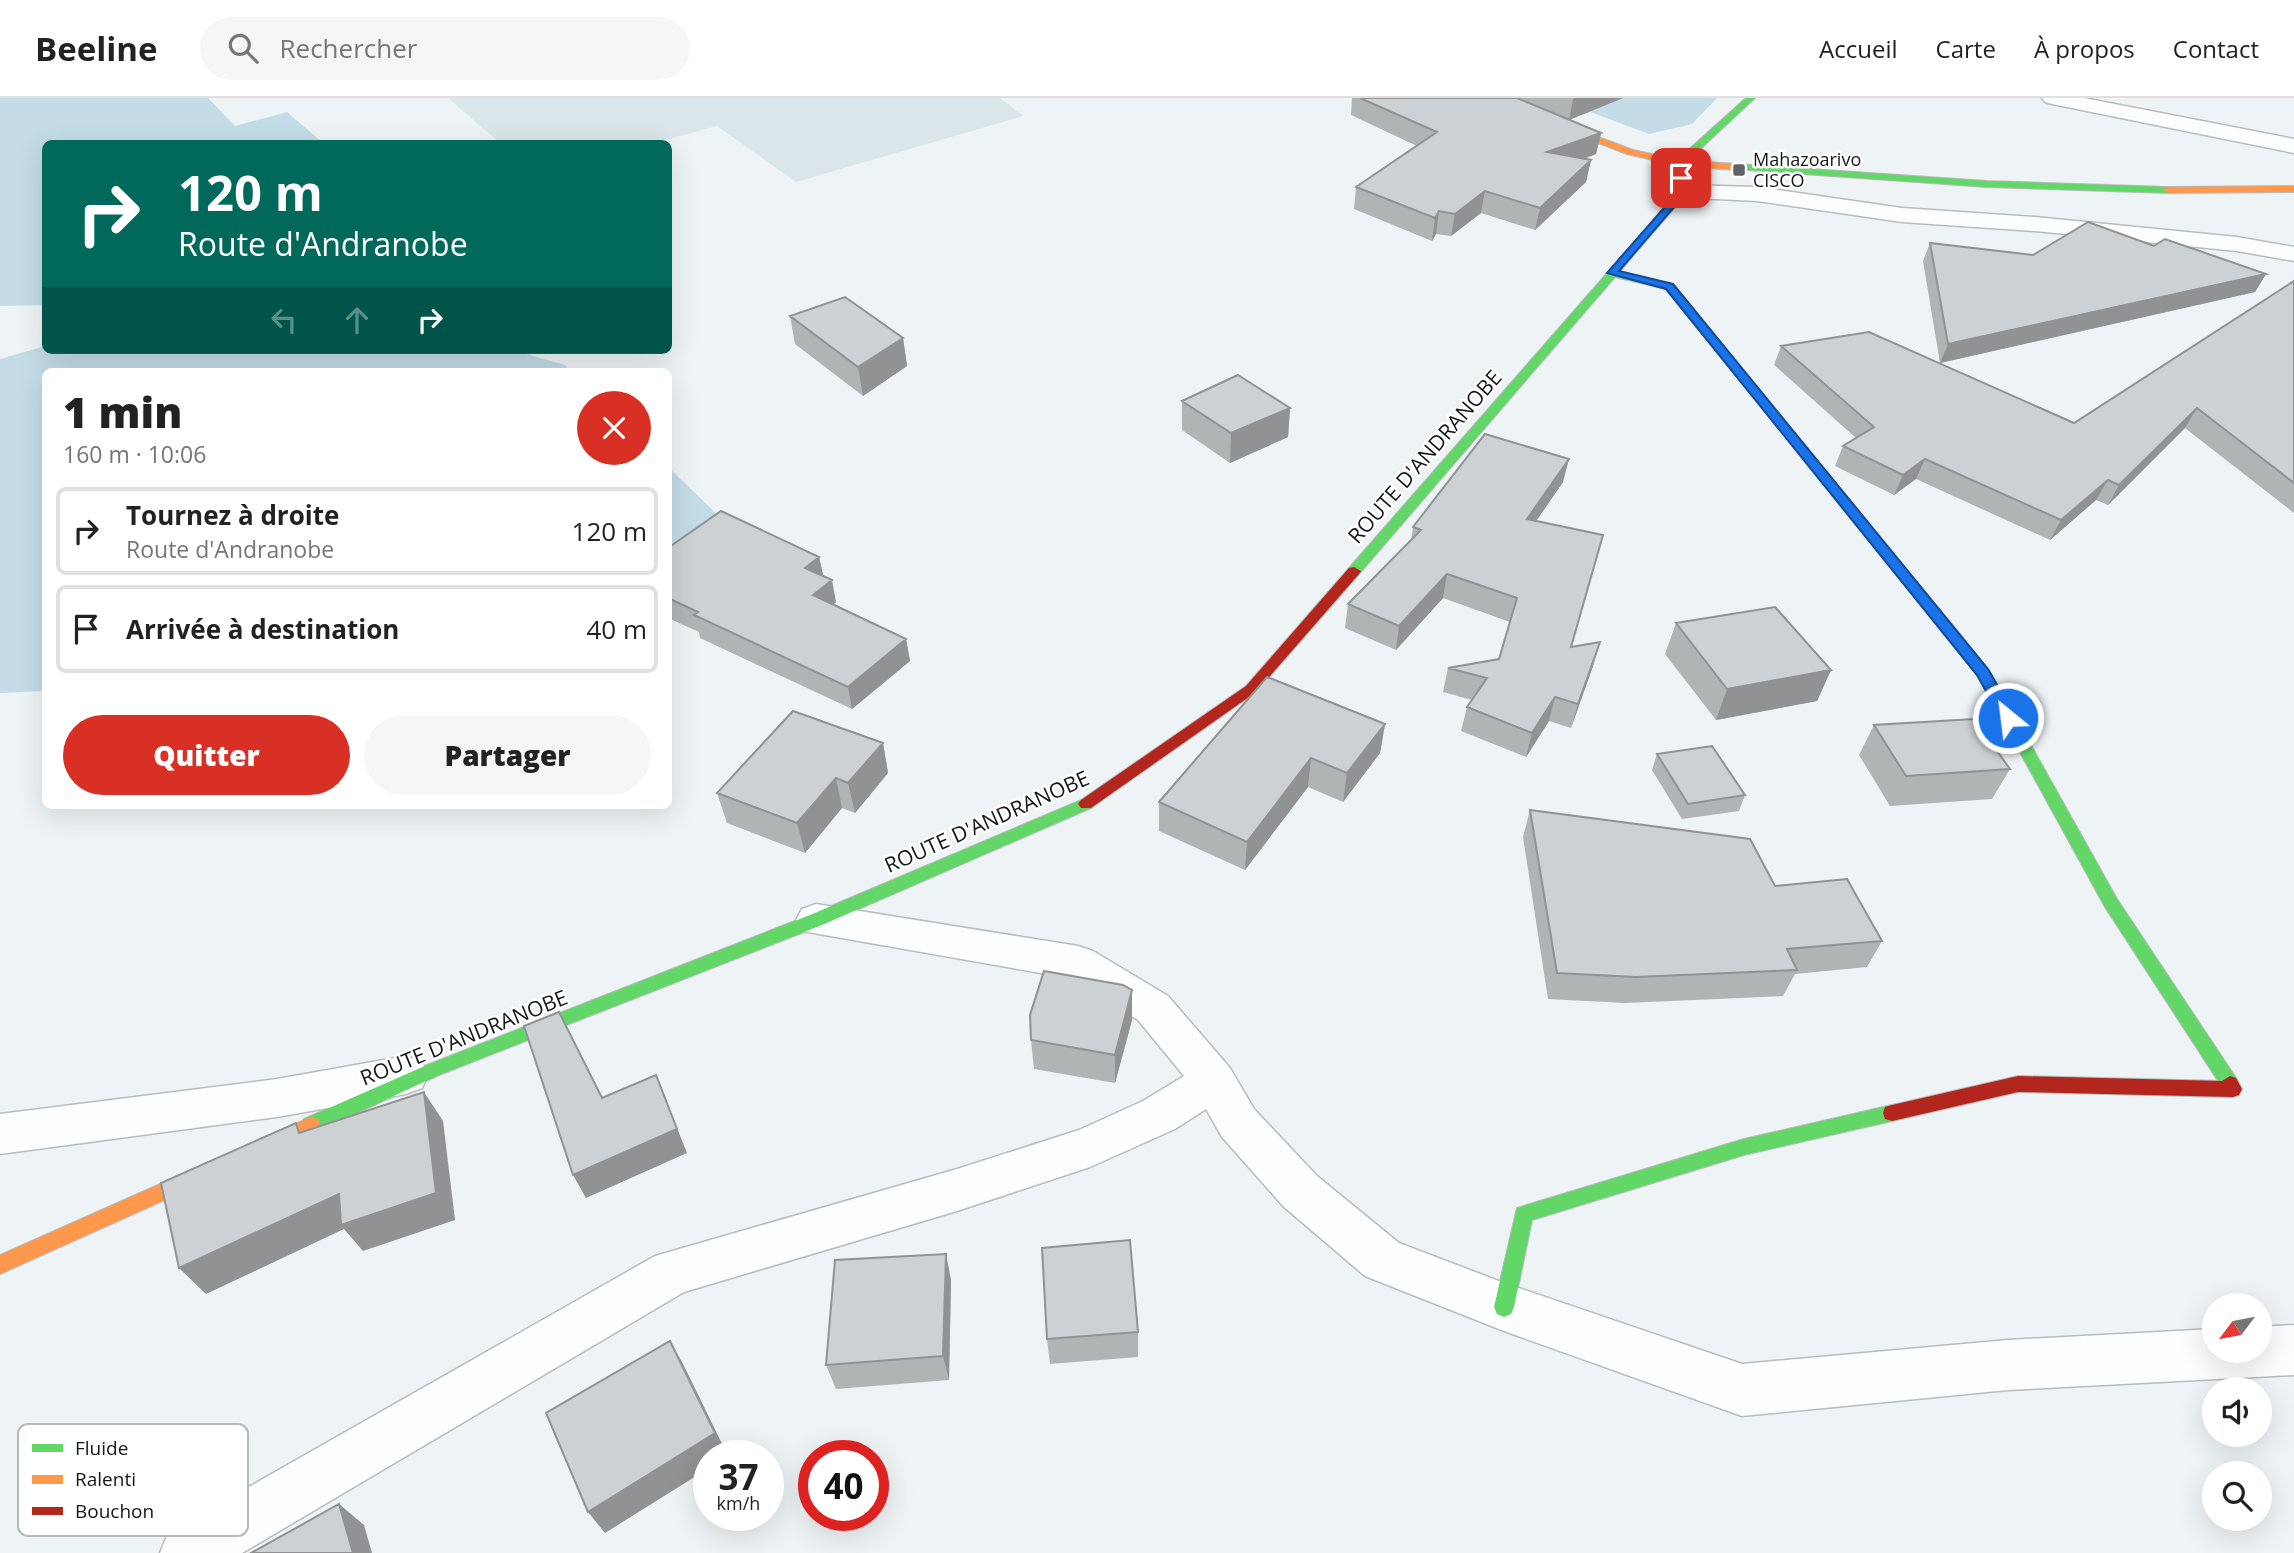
<!DOCTYPE html>
<html lang="fr">
<head>
<meta charset="utf-8">
<style>
  body { margin:0; font-family:"Open Sans",sans-serif; background:#f6f6f6; color:#222; height:100vh; display:flex; flex-direction:column; font-size:26px; white-space:nowrap }
  * { box-sizing:border-box; margin:0 }
  p { font-size:23px; color:#767676 }
  .icon { flex:none; width:38px; height:38px; fill:none; stroke:currentColor; stroke-width:2; stroke-linecap:round; stroke-linejoin:round }
  .map { position:relative; flex:1; overflow:hidden }
  .sheet { position:absolute; left:42px; top:270px; width:630px; height:441px; display:flex; flex-direction:column; background:#fff; border-radius:10px; box-shadow:0 7px 28px #0002 }
  .sheet>* { flex:none }
  .hud { position:absolute; left:42px; top:42px; width:630px; height:214px; border-radius:10px; box-shadow:0 7px 28px #0002; background:#00695c; color:#fff; overflow:hidden }
  .needle { width:46px; rotate:238deg }
  .controls { position:absolute; left:2202px; top:1195px; display:grid; gap:14px }
  .controls a { display:grid; place-items:center; width:70px; height:70px; border-radius:50%; background:#fff; box-shadow:0 7px 28px #0002; font-size:35px }
  .speed { position:absolute; left:693px; top:1342px; display:flex; gap:14px; font-size:35px; font-weight:700; text-align:center }
  .speed>* { display:grid; place-content:center; width:91px; height:91px; border-radius:50%; background:#fff; box-shadow:0 7px 28px #0002; line-height:1 }
  .speed small { font-size:18px; font-weight:400 }
  .speed .limit { border:10px solid #d22; background:#fff; color:#111 }
  .pin { position:absolute; display:grid; place-items:center; width:60px; height:60px; color:#fff; margin:-30px; border-radius:14px; box-shadow:0 4px 10px #0006 }
  .me { position:absolute; width:77px; margin:-38px; rotate:331deg; stroke-linejoin:round; filter:drop-shadow(0 0 5px #0008) }
  .turn { display:flex; align-items:center; gap:24px; height:147px; padding:0 21px; font-size:32px }
  .turn .icon { width:91px; height:91px; stroke-width:2.5 }
  .turn b { display:block; font-size:49px; line-height:60px }
  .lanes { display:flex; align-items:center; height:66px; padding:0 21px; background:#0003; justify-content:center; gap:35px; direction:ltr }
  .lanes .off { opacity:.35 }
  .round { display:grid; place-items:center; flex:none; width:74px; height:74px; border-radius:37px; background:#f6f6f6 }
  .head { display:flex; align-items:center; justify-content:space-between; height:119px; padding:0 21px }
  h1 { font-size:42px; font-weight:800; line-height:52px }
  .primary-button { display:flex; gap:14px; margin-top:auto; padding:14px 21px }
  .primary-button a { flex:1; height:80px; border-radius:42px; background:#d93025; color:#fff; font-size:28px; font-weight:800; line-height:80px; text-align:center }
  .primary-button a+a { background:#f6f6f6; color:#222 }
  ul { padding:0; list-style:none }
  li { display:flex; align-items:center; gap:21px; height:88px; margin:0 14px 10px; padding:0 7px; border:4px solid #e0e0e0; border-radius:10px }
  li div { flex:1 }
  li b { display:block; font-size:26px }
  li em { font-style:normal }
  header { display:flex; align-items:center; gap:42px; box-sizing:border-box; height:98px; padding:0 35px; background:#fff; border-bottom:2px solid #e0e0e0 }
  header strong { font-size:33px }
  nav { display:flex; gap:38px; margin-inline-start:auto; font-size:24px }
  .search { width:490px; height:63px; background:#f6f6f6; display:flex; align-items:center; gap:18px; box-sizing:border-box; padding:0 24px; border-radius:38px; color:#767676; font-size:26px }
  .map>svg:first-child { display:block }
  .built { fill:#dbe6eb }
  .green { fill:#c3dce8 }
  .lines { fill:none; stroke-linecap:round; stroke-linejoin:round }
  .street-casing { stroke:#b8bcbd; stroke-width:3 }
  .fast-casing { stroke:#b8bcbd; stroke-width:2 }
  .slow-casing { stroke:#b8bcbd; stroke-width:2 }
  .jam-casing { stroke:#b8bcbd; stroke-width:2 }
  .street { fill:#fcfdfe; fill-rule:evenodd }
  .fast { fill:#63d668; fill-rule:evenodd }
  .slow { fill:#ff974d; fill-rule:evenodd }
  .jam { fill:#b3261e; fill-rule:evenodd }
  .wall { fill:#b0b4b5 }
  .shaded-wall { fill:#909294 }
  .building { fill:#cdd1d3; stroke:#909294; stroke-width:2 }
  .route { fill:#1a73e8; stroke:#114b97; stroke-width:2 }
  .poi-dot { fill:#606466; stroke:#fff; stroke-width:2.5 }
  .labels { text-anchor:middle; stroke-width:5; stroke-linejoin:round; paint-order:stroke }
  .far-poi-label { font-size:18px; fill:#141719; stroke:#fff; text-anchor:start }
  .street-label { font-size:21px; fill:#141719; stroke:#fff }
  .key { fill:#fff; stroke:#b8b9ba; stroke-width:2 }
  .key-label { font-size:19px; fill:#141719 }
</style>
</head>
<body>
<header>
<strong>Beeline</strong>
<div class="search"><svg class="icon" aria-label="search" viewBox="0 0 24 24"><circle cx="10" cy="10" r="6"/><path d="M15 15l6 6"/></svg>Rechercher</div>
<nav><a>Accueil</a><a>Carte</a><a>À propos</a><a>Contact</a></nav>
</header>
<div class="map">
<svg width="2294" height="1455" viewBox="0 0 2294 1455">
  <rect width="100%" height="100%" fill="#eef3f5"/>
  <path class="built" d="M 448,0 L 1000,0 L 1023,18 L 796,84 L 717,28 L 654,45 L 500,45 Z"/>
  <path class="green" d="M 0,0 L 208,0 L 235,28 L 287,14 L 323,45 L 46,46 L 45,207 L 0,208 Z
    M 1553,0 L 1717,0 L 1692,26 L 1649,36 Z
    M 45,248 L 46,252 L 512,252 L 565,267 L 570,273 L 46,273 L 45,593 L 0,595 L 0,261 Z
    M 668,369 L 725,424 L 668,463 Z"/>
  <g class="lines">
    <defs>
      <path id="street" d="M 2042,0 L 2084,0 L 2294,41 L 2294,55 L 2052,6 L 2045,4 Z
        M 1683,87 L 1757,89 L 1902,110 L 2035,119 L 2237,139 L 2294,149 L 2294,163 L 2237,153 L 2035,133 L 1902,124 L 1757,103 L 1675,99 L 1671,94 L 1675,89 Z
        M 816,806 L 1078,848 L 1093,853 L 1168,898 L 1230,970 L 1254,1011 L 1317,1078 L 1399,1145 L 1504,1185 L 1742,1266 L 2008,1242 L 2214,1231 L 2214,1253 L 2259,1253 L 2259,1229 L 2294,1227 L 2294,1277 L 2008,1292 L 1742,1318 L 1504,1233 L 1365,1178 L 1283,1108 L 1222,1039 L 1206,1011 L 1175,1031 L 1090,1069 L 957,1113 L 684,1194 L 242,1455 L 160,1455 L 168,1435 L 655,1158 L 957,1071 L 1079,1032 L 1143,1003 L 1184,978 L 1138,922 L 1069,880 L 802,833 L 796,822 L 802,811 Z
        M 406,958 L 422,964 L 428,977 L 422,990 L 406,996 L 277,1019 L 0,1056 L 0,1016 L 277,981 Z"/>
      <path id="fast" d="M 1746,0 L 1755,0 L 1684,66 L 1688,94 L 1619,174 L 1674,187 L 1824,371 L 1824,377 L 1816,377 L 1666,191 L 1615,179 L 1359,476 L 1349,476 L 1349,470 L 1678,94 L 1676,63 Z
        M 1737,66 L 1987,83 L 2168,89 L 2173,92 L 2168,95 L 1987,89 L 1734,71 L 1732,69 Z
        M 1957,538 L 1962,539 L 1990,574 L 2117,801 L 2236,980 L 2239,986 L 2236,992 L 2230,994 L 2224,992 L 2105,809 L 1977,576 L 1950,542 Z
        M 1086,700 L 1091,702 L 1094,706 L 1091,710 L 822,827 L 439,977 L 318,1033 L 311,1035 L 304,1033 L 302,1027 L 304,1021 L 427,967 L 810,817 Z
        M 1892,1007 L 1899,1009 L 1901,1015 L 1899,1021 L 1892,1023 L 1744,1057 L 1532,1122 L 1514,1209 L 1511,1216 L 1504,1219 L 1497,1216 L 1494,1209 L 1517,1110 L 1744,1041 Z"/>
      <path id="slow" d="M 1483,0 L 1495,0 L 1633,52 L 1679,62 L 1737,66 L 1742,69 L 1737,72 L 1679,68 L 1627,56 Z
        M 2294,88 L 2294,94 L 2168,95 L 2163,92 L 2168,89 Z
        M 311,1019 L 318,1021 L 320,1027 L 318,1033 L 0,1176 L 0,1157 Z"/>
      <path id="jam" d="M 1820,370 L 1824,371 L 1962,539 L 1964,542 L 1962,545 L 1952,545 L 1816,377 L 1816,371 Z
        M 1354,469 L 1361,473 L 1359,476 L 1256,594 L 1091,710 L 1081,710 L 1078,706 L 1081,702 L 1246,588 L 1349,470 Z
        M 2018,978 L 2222,983 L 2230,978 L 2236,980 L 2242,991 L 2239,997 L 2233,999 L 2018,994 L 1892,1023 L 1885,1021 L 1883,1015 L 1885,1009 L 1892,1007 Z"/>
    </defs>
    <use href="#street" class="street-casing"/>
    <use href="#fast" class="fast-casing"/>
    <use href="#slow" class="slow-casing"/>
    <use href="#jam" class="jam-casing"/>
    <use href="#street" class="street"/>
    <use href="#fast" class="fast"/>
    <use href="#slow" class="slow"/>
    <use href="#jam" class="jam"/>
  </g>
  <path class="wall" d="M 1352,0 L 1623,0 L 1569,22 L 1601,35 L 1596,56 L 1584,61 L 1591,62 L 1586,84 L 1535,132 L 1481,115 L 1451,138 L 1436,136 L 1432,143 L 1354,111 L 1356,89 L 1417,48 L 1351,17 Z
    M 1930,145 L 2033,157 L 2154,148 L 2266,176 L 2255,194 L 1940,265 L 1923,163 Z
    M 2294,183 L 2294,415 L 2185,330 L 2108,407 L 2096,402 L 2050,442 L 1916,381 L 1894,397 L 1835,368 L 1843,348 L 1856,340 L 1774,267 L 1781,248 L 2074,325 Z
    M 790,218 L 903,240 L 907,268 L 863,298 L 795,246 Z
    M 1182,303 L 1290,310 L 1288,339 L 1230,365 L 1182,332 Z
    M 1563,384 L 1536,423 L 1572,549 L 1593,568 L 1571,630 L 1549,623 L 1526,659 L 1461,633 L 1467,609 L 1472,602 L 1443,594 L 1448,570 L 1499,561 L 1510,524 L 1443,500 L 1396,552 L 1345,530 L 1348,506 L 1411,443 L 1413,429 Z
    M 668,450 L 819,459 L 823,478 L 836,504 L 834,506 L 906,541 L 910,563 L 852,611 L 700,540 L 699,534 L 668,520 Z
    M 1676,525 L 1831,572 L 1817,603 L 1716,622 L 1665,556 Z
    M 1385,626 L 1380,655 L 1343,704 L 1308,689 L 1245,772 L 1159,733 L 1159,704 Z
    M 1874,627 L 2010,671 L 1992,701 L 1890,708 L 1859,657 Z
    M 883,645 L 888,675 L 855,715 L 842,710 L 805,755 L 727,725 L 717,695 Z
    M 1657,656 L 1745,697 L 1739,713 L 1682,721 L 1652,672 Z
    M 1530,712 L 1775,788 L 1882,843 L 1867,869 L 1795,876 L 1783,898 L 1625,905 L 1548,901 L 1523,739 Z
    M 1132,892 L 1132,922 L 1115,985 L 1034,971 L 1031,942 Z
    M 951,1182 L 949,1282 L 836,1291 L 826,1267 Z
    M 1138,1234 L 1138,1259 L 1050,1266 L 1047,1241 Z"/>
  <path class="shaded-wall" d="M 1575,0 L 1623,0 L 1569,22 L 1573,1 Z
    M 1601,35 L 1596,56 L 1543,76 L 1547,54 Z
    M 1591,62 L 1586,84 L 1535,132 L 1540,110 Z
    M 1485,93 L 1481,115 L 1451,138 L 1455,116 Z
    M 1439,113 L 1436,136 L 1432,143 L 1435,120 Z
    M 2266,176 L 2255,194 L 1940,265 L 1948,246 Z
    M 903,240 L 907,268 L 863,298 L 858,269 Z
    M 1290,310 L 1288,339 L 1230,365 L 1231,335 Z
    M 2197,310 L 2185,330 L 2108,407 L 2119,387 Z
    M 1569,361 L 1563,384 L 1521,445 L 1527,421 Z
    M 1925,361 L 1916,381 L 1894,397 L 1903,377 Z
    M 2108,382 L 2096,402 L 2050,442 L 2061,422 Z
    M 819,459 L 824,481 L 805,470 Z
    M 1447,476 L 1443,500 L 1396,552 L 1399,528 Z
    M 832,482 L 836,504 L 818,519 L 813,497 Z
    M 906,541 L 910,563 L 852,611 L 848,589 Z
    M 1600,544 L 1593,568 L 1571,630 L 1578,606 Z
    M 1831,572 L 1817,603 L 1716,622 L 1727,591 Z
    M 1555,599 L 1549,623 L 1526,659 L 1532,635 Z
    M 1385,626 L 1380,655 L 1343,704 L 1347,675 Z
    M 883,645 L 888,675 L 855,715 L 848,685 Z
    M 1311,660 L 1308,689 L 1245,772 L 1247,744 Z
    M 836,680 L 842,710 L 805,755 L 797,725 Z
    M 1132,892 L 1132,922 L 1115,985 L 1115,957 Z
    M 656,977 L 687,1055 L 586,1100 L 573,1077 Z
    M 424,994 L 443,1023 L 455,1122 L 363,1153 L 344,1131 L 206,1196 L 179,1170 L 339,1096 Z
    M 946,1156 L 951,1182 L 949,1282 L 943,1258 Z
    M 670,1243 L 684,1268 L 728,1358 L 709,1358 L 709,1370 L 605,1435 L 588,1414 Z
    M 339,1406 L 364,1427 L 372,1455 L 353,1455 Z"/>
  <path class="building" d="M 1360,0 L 1517,0 L 1601,35 L 1547,54 L 1591,62 L 1540,110 L 1485,93 L 1455,116 L 1439,113 L 1435,120 L 1356,89 L 1437,34 Z
    M 2088,124 L 2154,148 L 2165,141 L 2266,176 L 1948,246 L 1930,145 L 2033,157 Z
    M 2294,183 L 2294,385 L 2197,310 L 2119,387 L 2108,382 L 2061,422 L 1925,361 L 1903,377 L 1843,348 L 1874,329 L 1781,248 L 1869,234 L 2074,325 Z
    M 845,199 L 903,240 L 858,269 L 790,218 Z
    M 1238,277 L 1290,310 L 1231,335 L 1182,303 Z
    M 1485,336 L 1569,361 L 1527,421 L 1603,437 L 1571,549 L 1600,544 L 1578,606 L 1555,599 L 1532,635 L 1467,609 L 1487,580 L 1448,570 L 1499,561 L 1517,500 L 1447,476 L 1399,528 L 1348,506 L 1421,432 L 1413,429 Z
    M 721,413 L 819,459 L 805,470 L 832,482 L 813,497 L 906,541 L 848,589 L 694,517 L 698,514 L 668,500 L 668,450 Z
    M 1775,509 L 1831,572 L 1727,591 L 1676,525 Z
    M 1267,579 L 1385,626 L 1347,675 L 1311,660 L 1247,744 L 1159,704 Z
    M 793,613 L 883,645 L 848,685 L 836,680 L 797,725 L 717,695 Z
    M 1974,621 L 2010,671 L 1906,678 L 1874,627 Z
    M 1712,648 L 1745,697 L 1688,706 L 1657,656 Z
    M 1530,712 L 1750,741 L 1775,788 L 1847,781 L 1882,843 L 1787,851 L 1797,872 L 1636,879 L 1557,875 Z
    M 1044,873 L 1123,887 L 1132,892 L 1115,957 L 1031,942 L 1030,917 Z
    M 559,914 L 602,1000 L 656,977 L 677,1031 L 573,1077 L 524,928 Z
    M 424,994 L 436,1095 L 341,1127 L 339,1096 L 179,1170 L 161,1085 L 296,1025 L 299,1035 Z
    M 1130,1142 L 1138,1234 L 1047,1241 L 1042,1150 Z
    M 946,1156 L 943,1258 L 826,1267 L 835,1162 Z
    M 670,1243 L 715,1335 L 588,1414 L 546,1315 Z
    M 339,1406 L 353,1455 L 251,1455 Z"/>
  <path class="route" d="M 1678,78 L 1686,80 L 1687,94 L 1619,173 L 1673,186 L 1988,571 L 2016,620 L 2014,624 L 2003,624 L 1977,577 L 1666,191 L 1607,175 L 1678,94 Z"/>
  <rect class="poi-dot" x="1732" y="65" width="14" height="14" rx="3.5"/>
  <g class="labels">
    <g class="far-poi-label">
      <text x="1753" y="68">Mahazoarivo<tspan x="1753" dy="21">CISCO</tspan></text>
    </g>
    <g class="street-label">
      <text transform="translate(1425 359) rotate(-49)" y="7">ROUTE D'ANDRANOBE</text>
      <text transform="translate(987 724) rotate(-24)" y="7">ROUTE D'ANDRANOBE</text>
      <text transform="translate(464 940) rotate(-22)" y="7">ROUTE D'ANDRANOBE</text>
    </g>
  </g>
  <rect x="18" y="1326" width="230" height="112" rx="10" class="key"/>
  <rect x="32" y="1346" width="31" height="8" fill="#63d668"/>
  <rect x="32" y="1377" width="31" height="9" fill="#ff974d"/>
  <rect x="32" y="1409" width="31" height="8" fill="#b3261e"/>
  <g class="key-label">
    <text x="75" y="1357">Fluide</text>
    <text x="75" y="1388">Ralenti</text>
    <text x="75" y="1420">Bouchon</text>
  </g>
</svg>
<div class="controls">
<a><svg class="needle" viewBox="-14 -14 28 28"><path d="M0-13l5 13h-10z" fill="#e53935"/><path d="M0 13l5-13h-10z" fill="#767676"/></svg></a>
<a><svg class="icon" aria-label="sound" viewBox="0 0 24 24"><path d="M4 9h4l5-4v14l-5-4H4zM17 9q2 3 0 6"/></svg></a>
<a><svg class="icon" aria-label="search" viewBox="0 0 24 24"><circle cx="10" cy="10" r="6"/><path d="M15 15l6 6"/></svg></a>
</div>
<div class="speed"><div>37<small>km/h</small></div><div class="limit">40</div></div>
<div class="pin" style="left:1681px;top:80px;background:#d93025"><svg class="icon" aria-label="arrive" viewBox="0 0 24 24"><path d="M6 21V4h12l-3 4 3 4H6"/></svg></div>
<svg class="me" style="left:2008px;top:620px" viewBox="-20 -20 40 40"><circle r="17" fill="#1a73e8" stroke="#fff" stroke-width="3"/><path d="M0-11L8 9 0 5-8 9z" fill="#fff"/></svg>
<div class="hud">
<div class="turn"><svg class="icon" aria-label="right" viewBox="0 0 24 24"><path d="M7 20v-9h11M14 6l5 5-5 5"/></svg><div><b>120 m</b>Route d'Andranobe</div></div>
<div class="lanes"><svg class="icon off" aria-label="left" viewBox="0 0 24 24"><path d="M17 20v-9H6M10 6l-5 5 5 5"/></svg><svg class="icon off" aria-label="ahead" viewBox="0 0 24 24"><path d="M12 20V5M6 11l6-6 6 6"/></svg><svg class="icon" aria-label="right" viewBox="0 0 24 24"><path d="M7 20v-9h11M14 6l5 5-5 5"/></svg></div>
</div>
<section class="sheet">
<div class="head"><div><h1>1 min</h1><p>160 m · 10:06</p></div><a class="round" style="background:#d93025;color:#fff"><svg class="icon" aria-label="close" viewBox="0 0 24 24"><path d="M6 6l12 12M18 6L6 18"/></svg></a></div>
<ul>
<li><svg class="icon" aria-label="right" viewBox="0 0 24 24"><path d="M7 20v-9h11M14 6l5 5-5 5"/></svg><div><b>Tournez à droite</b><p>Route d'Andranobe</p></div><em>120 m</em></li>
<li><svg class="icon" aria-label="arrive" viewBox="0 0 24 24"><path d="M6 21V4h12l-3 4 3 4H6"/></svg><div><b>Arrivée à destination</b></div><em>40 m</em></li>
</ul>
<div class="primary-button"><a>Quitter</a><a>Partager</a></div>
</section>
</div>
</body>
</html>
